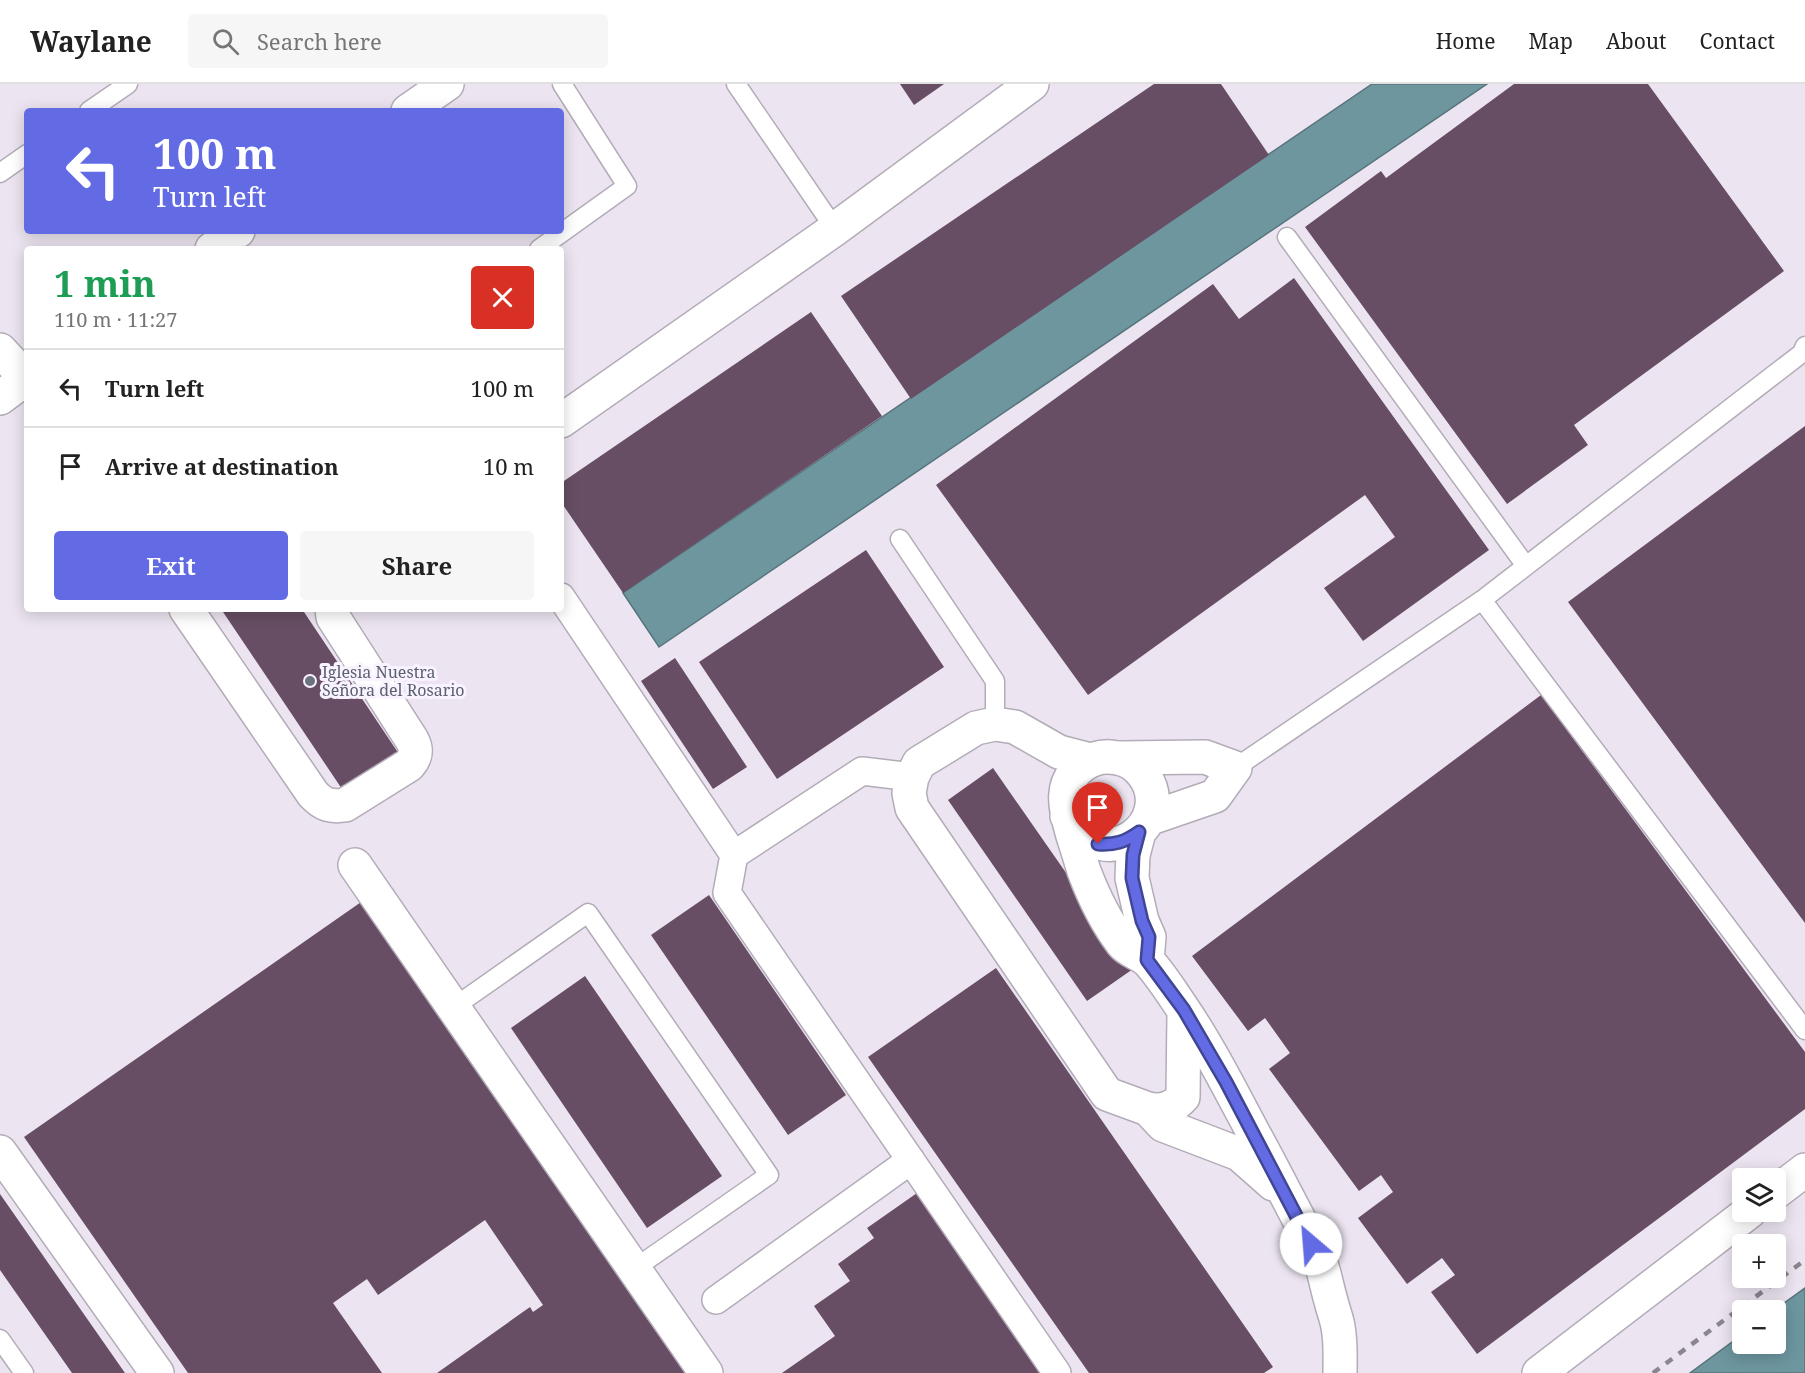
<!DOCTYPE html>
<html lang="en">
<head>
<meta charset="utf-8">
<style>
  body { margin:0; font-family:"Noto Serif",serif; background:#f6f6f6; color:#222; height:100vh; display:flex; flex-direction:column; font-size:22px; white-space:nowrap }
  * { box-sizing:border-box; margin:0 }
  p { font-size:20px; color:#767676 }
  .icon { flex:none; width:33px; height:33px; fill:none; stroke:currentColor; stroke-width:2; stroke-linecap:round; stroke-linejoin:round }
  .map { position:relative; flex:1; overflow:hidden }
  .details { position:absolute; left:24px; top:162px; width:540px; height:366px; display:flex; flex-direction:column; background:#fff; border-radius:6px; box-shadow:0 3px 15px #0003 }
  .details>* { flex:none }
  .top-card { position:absolute; left:24px; top:24px; width:540px; height:126px; border-radius:6px; box-shadow:0 3px 15px #0003; background:#626be3; color:#fff; overflow:hidden }
  .controls { position:absolute; left:1732px; top:1084px; display:grid; gap:12px }
  .controls a { display:grid; place-items:center; width:54px; height:54px; border-radius:6px; background:#fff; box-shadow:0 3px 15px #0003; font-size:30px }
  .pin { position:absolute; display:grid; place-items:center; width:51px; height:51px; color:#fff; margin:-62px -26px; border-radius:50% 50% 50% 0; rotate:-45deg; box-shadow:0 0 6px #0007 }
  .pin .icon { rotate:45deg }
  .me { position:absolute; width:66px; margin:-33px; rotate:333deg; stroke-linejoin:round; filter:drop-shadow(0 0 4px #0008) }
  .turn { display:flex; align-items:center; gap:21px; height:126px; padding:0 30px; font-size:27px }
  .turn .icon { width:78px; height:78px; stroke-width:2.5 }
  .turn b { display:block; font-size:42px; line-height:51px }
  .round { display:grid; place-items:center; flex:none; width:63px; height:63px; border-radius:6px; background:#f6f6f6 }
  .overview { display:flex; align-items:center; justify-content:space-between; height:102px; padding:0 30px }
  h1 { font-size:36px; font-weight:700; line-height:45px; color:#1e9e55 }
  .button { display:flex; gap:12px; margin-top:auto; padding:12px 30px }
  .button a { flex:1; height:69px; border-radius:6px; background:#626be3; color:#fff; font-size:24px; font-weight:700; line-height:69px; text-align:center }
  .button a+a { background:#f6f6f6; color:#222 }
  ul { padding:0; list-style:none }
  li { display:flex; align-items:center; gap:18px; height:78px; padding:0 30px; border-top:2px solid #e0e0e0 }
  li div { flex:1 }
  li b { display:block; font-size:22px }
  li em { font-style:normal }
  header { display:flex; align-items:center; gap:36px; box-sizing:border-box; height:84px; padding:0 30px; background:#fff; border-bottom:2px solid #e0e0e0 }
  header strong { font-size:28px }
  nav { display:flex; gap:33px; margin-inline-start:auto; font-size:21px }
  .search { width:420px; height:54px; background:#f6f6f6; display:flex; align-items:center; gap:15px; box-sizing:border-box; padding:0 21px; border-radius:6px; color:#767676; font-size:22px }
  .map>svg:first-child { display:block }
  .water { fill:#6d969f; stroke:#58747c; stroke-width:1.5 }
  .building { fill:#674e64 }
  .lines { fill:none; stroke-linecap:round; stroke-linejoin:round }
  .service-casing { stroke:#b3acb8; stroke-width:21 }
  .pedestrian-casing { stroke:#b3acb8; stroke-width:30 }
  .minor-casing { stroke:#b3acb8; stroke-width:36 }
  .service { stroke:#fff; stroke-width:18 }
  .pedestrian { stroke:#fff; stroke-width:27 }
  .minor { stroke:#fff; stroke-width:33 }
  .rail { stroke:#8a858e; stroke-width:4.5; stroke-dasharray:8 8; stroke-linecap:butt }
  .route-casing { stroke:#404694; stroke-width:15 }
  .route { stroke:#626be3; stroke-width:10 }
  .worship-dot { fill:#6b7280; stroke:#f9f2ff; stroke-width:2 }
  .labels { text-anchor:middle; stroke-width:6; stroke-linejoin:round; paint-order:stroke }
  .worship-label { font-size:16px; fill:#5b616d; stroke:#f9f2ff; text-anchor:start }
</style>
</head>
<body>
<header>
<strong>Waylane</strong>
<div class="search"><svg class="icon" aria-label="search" viewBox="0 0 24 24"><circle cx="10" cy="10" r="6"/><path d="M15 15l6 6"/></svg>Search here</div>
<nav><a>Home</a><a>Map</a><a>About</a><a>Contact</a></nav>
</header>
<div class="map">
<svg width="1805" height="1289" viewBox="0 0 1805 1289">
  <rect width="100%" height="100%" fill="#ece5f1"/>
  <path class="water" d="M 1372,0 L 1487,0 L 659,563 L 623,509 Z
    M 1805,1204 L 1805,1289 L 1690,1289 L 1743,1250 L 1743,1260 L 1776,1260 L 1776,1227 L 1773,1227 Z"/>
  <path class="building" d="M 900,0 L 944,0 L 914,21 Z
    M 1154,0 L 1221,0 L 1269,71 L 911,315 L 841,212 Z
    M 1514,0 L 1648,0 L 1784,187 L 1574,341 L 1588,361 L 1507,420 L 1305,143 L 1381,87 L 1386,94 Z
    M 1294,194 L 1489,466 L 1363,557 L 1324,504 L 1395,453 L 1365,411 L 1088,611 L 936,401 L 1213,200 L 1239,235 Z
    M 811,228 L 882,332 L 623,509 L 561,418 L 561,399 Z
    M 1805,342 L 1805,839 L 1568,518 Z
    M 866,466 L 944,583 L 777,695 L 699,578 Z
    M 221,525 L 302,525 L 399,670 L 344,708 Z
    M 675,574 L 747,683 L 713,705 L 641,597 Z
    M 1541,611 L 1805,968 L 1805,1025 L 1477,1270 L 1431,1208 L 1455,1191 L 1442,1174 L 1407,1200 L 1358,1134 L 1393,1108 L 1381,1091 L 1359,1107 L 1269,985 L 1290,969 L 1265,934 L 1248,947 L 1192,872 Z
    M 993,684 L 1133,885 L 1087,917 L 948,716 Z
    M 709,811 L 846,1011 L 788,1051 L 651,851 Z
    M 364,816 L 693,1289 L 437,1289 L 530,1223 L 533,1228 L 543,1221 L 485,1136 L 378,1211 L 367,1195 L 333,1219 L 382,1289 L 188,1289 L 24,1053 Z
    M 996,884 L 1273,1283 L 1264,1289 L 1089,1289 L 868,973 Z
    M 585,892 L 722,1092 L 647,1144 L 511,944 Z
    M 917,1109 L 1042,1289 L 782,1289 L 835,1252 L 814,1222 L 850,1197 L 838,1180 L 874,1154 L 867,1144 Z
    M 0,1110 L 125,1289 L 72,1289 L 0,1186 Z"/>
  <g class="lines">
    <defs>
      <path id="service" d="M 736,0 L 835,145
        M 89,27 L 128,0
        M 0,89 L 27,70
        M 1287,153 L 1526,482
        M 539,165 L 627,102 L 562,0
        M 900,455 L 995,597 L 995,640
        M 1482,516 L 1805,946
        M 1235,684 L 1482,516 L 1802,269 L 1805,262
        M 454,923 L 588,829 L 769,1091 L 634,1185
        M 0,1255 L 24,1289"/>
      <path id="pedestrian" d="M 561,513 L 734,771 L 727,809 L 1057,1289
        M 734,771 L 862,687 L 912,693
        M 716,1216 L 911,1076"/>
      <path id="minor" d="M 408,27 L 447,0
        M 212,165 L 238,147
        M 0,266 L 27,295
        M 0,314 L 27,294
        M 561,337 L 835,145 L 1032,0
        M 186,525 L 313,710 C 323,721 331,723 345,721 L 409,681 C 416,673 417,665 412,656 L 333,533 L 332,525
        M 1119,674 L 1205,673 L 1235,684 L 1215,712 L 1148,735
        M 1090,676 L 1059,668 L 1015,643 L 995,640 L 976,644 L 919,679 L 912,693 L 909,709 L 912,724 L 1107,1010 L 1148,1025 L 1163,1041 L 1239,1070 L 1273,1100
        M 1067,732 C 1106,797 1178,736 1143,690 C 1137,682 1127,675 1117,674 C 1104,671 1093,674 1083,681 C 1057,699 1066,727 1073,752 C 1077,763 1080,775 1084,787 C 1093,811 1106,838 1122,859 C 1128,867 1141,870 1148,877 C 1161,891 1172,909 1183,925 C 1210,965 1232,1009 1255,1052 C 1271,1081 1286,1111 1302,1141 C 1308,1153 1315,1165 1320,1177 C 1325,1190 1327,1204 1331,1217 C 1333,1226 1337,1235 1338,1243 C 1341,1258 1340,1274 1340,1289
        M 1139,748 L 1133,771 L 1132,794 L 1142,837 L 1149,853 L 1147,876
        M 355,781 L 706,1289
        M 1148,1025 C 1163,1028 1173,1024 1183,1013 L 1184,929
        M 0,1068 L 157,1289
        M 1776,1108 L 1805,1086
        M 1539,1289 L 1749,1128"/>
    </defs>
    <use href="#service" class="service-casing"/>
    <use href="#pedestrian" class="pedestrian-casing"/>
    <use href="#minor" class="minor-casing"/>
    <use href="#service" class="service"/>
    <use href="#pedestrian" class="pedestrian"/>
    <use href="#minor" class="minor"/>
    <path class="rail" d="M 1653,1289 L 1805,1176"/>
  </g>
  <g class="lines">
    <defs>
      <path id="route" d="M 1098,760 C 1115,761 1125,758 1139,748 L 1133,771 L 1132,794 L 1142,837 L 1149,853 L 1147,876 L 1184,926 L 1226,998 L 1311,1160"/>
    </defs>
    <use href="#route" class="route-casing"/>
    <use href="#route" class="route"/>
  </g>
  <circle class="worship-dot" cx="310" cy="597" r="6"/>
  <g class="labels">
    <g class="worship-label">
      <text x="322" y="594">Iglesia Nuestra<tspan x="322" dy="18">Señora del Rosario</tspan></text>
    </g>
  </g>
</svg>
<div class="controls">
<a><svg class="icon" aria-label="layers" viewBox="0 0 24 24"><path d="M12 4l9 5-9 5-9-5zM3 14l9 5 9-5"/></svg></a>
<a>+</a>
<a>−</a>
</div>
<div class="pin" style="left:1098px;top:760px;background:#d93025"><svg class="icon" aria-label="arrive" viewBox="0 0 24 24"><path d="M6 21V4h12l-3 4 3 4H6"/></svg></div>
<svg class="me" style="left:1311px;top:1160px" viewBox="-20 -20 40 40"><circle r="19" fill="#fff"/><path d="M0-13L10 11 0 6-10 11z" fill="#626be3"/></svg>
<div class="top-card">
<div class="turn"><svg class="icon" aria-label="left" viewBox="0 0 24 24"><path d="M17 20v-9H6M10 6l-5 5 5 5"/></svg><div><b>100 m</b>Turn left</div></div>
</div>
<section class="details">
<div class="overview"><div><h1>1 min</h1><p>110 m · 11:27</p></div><a class="round" style="background:#d93025;color:#fff"><svg class="icon" aria-label="close" viewBox="0 0 24 24"><path d="M6 6l12 12M18 6L6 18"/></svg></a></div>
<ul>
<li><svg class="icon" aria-label="left" viewBox="0 0 24 24"><path d="M17 20v-9H6M10 6l-5 5 5 5"/></svg><div><b>Turn left</b></div><em>100 m</em></li>
<li><svg class="icon" aria-label="arrive" viewBox="0 0 24 24"><path d="M6 21V4h12l-3 4 3 4H6"/></svg><div><b>Arrive at destination</b></div><em>10 m</em></li>
</ul>
<div class="button"><a>Exit</a><a>Share</a></div>
</section>
</div>
</body>
</html>
